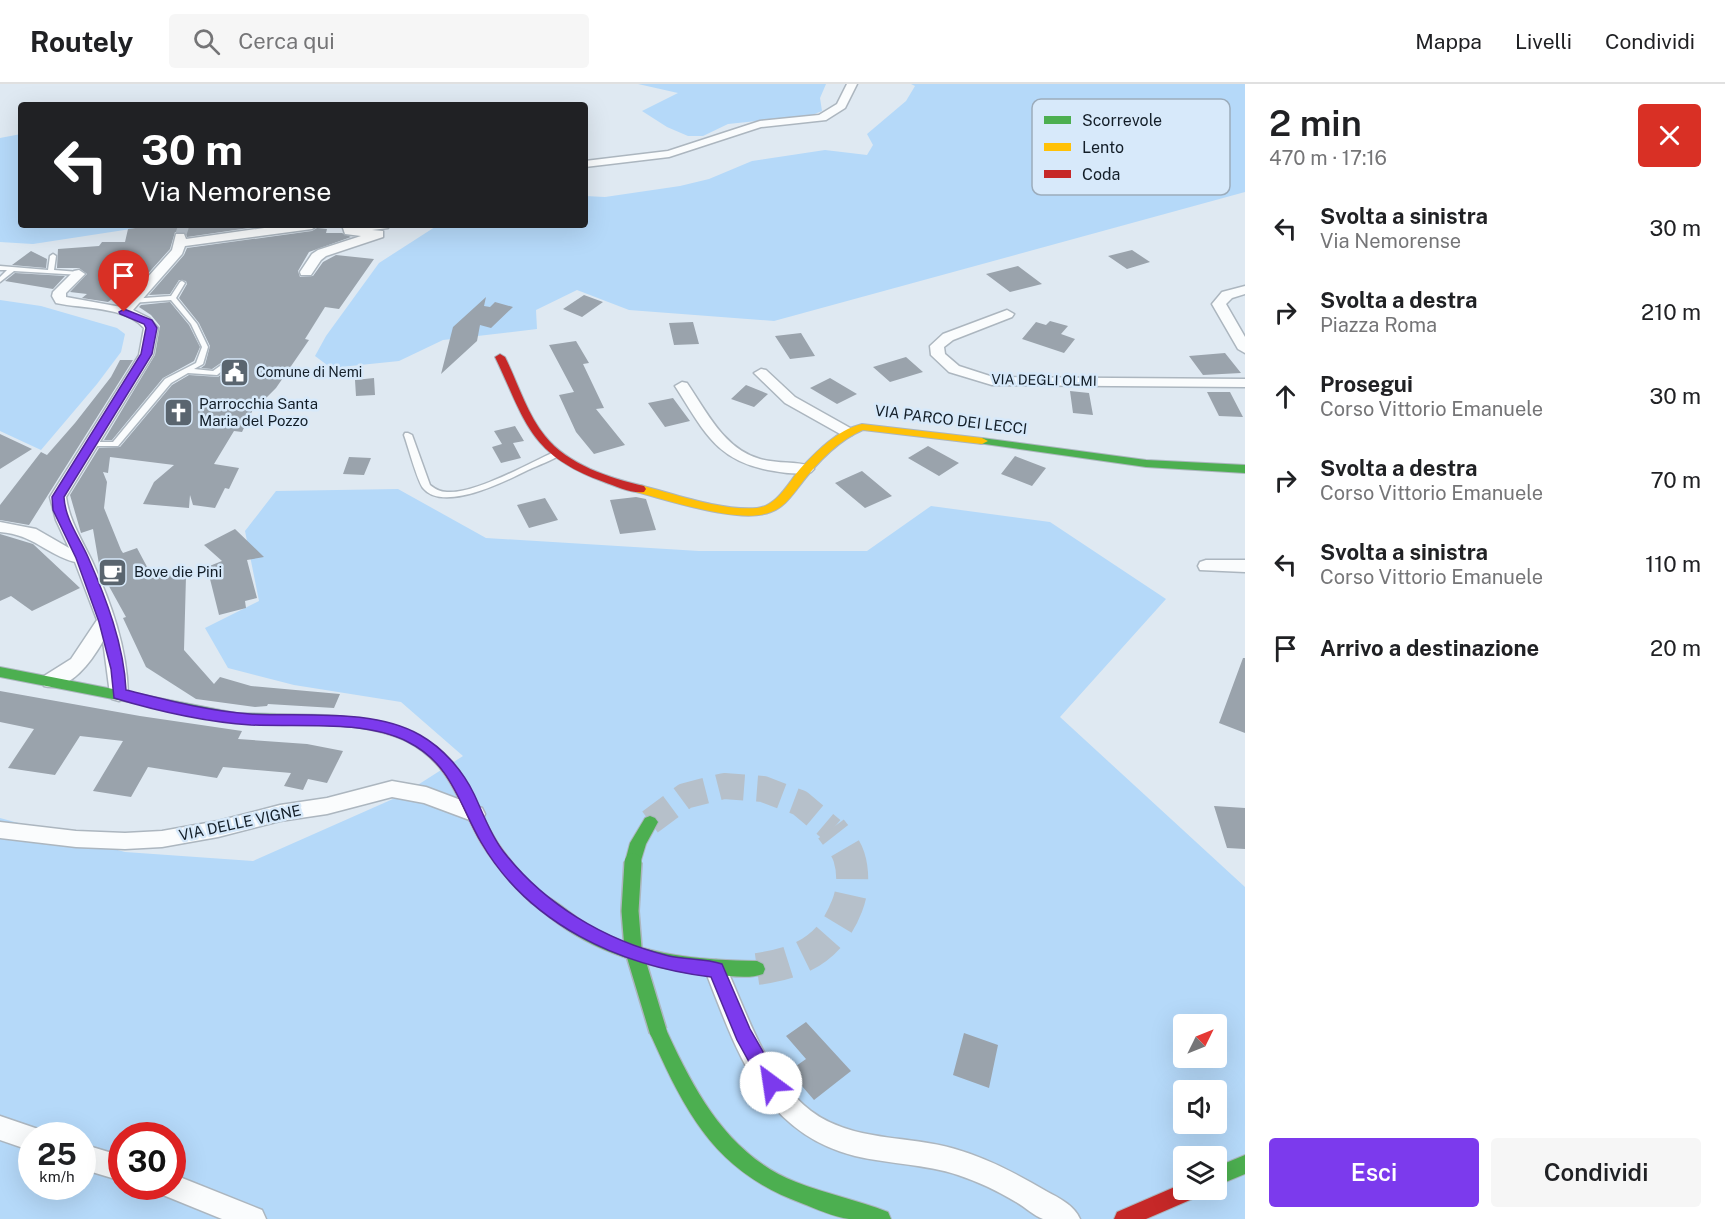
<!DOCTYPE html>
<html lang="it">
<head>
<meta charset="utf-8">
<style>
  body { margin:0; font-family:"Public Sans",sans-serif; background:#f6f6f6; color:#202124; height:100vh; display:flex; flex-direction:column; font-size:22px; white-space:nowrap }
  * { box-sizing:border-box; margin:0 }
  p { font-size:20px; color:#757577 }
  .icon { flex:none; width:33px; height:33px; fill:none; stroke:currentColor; stroke-width:2; stroke-linecap:round; stroke-linejoin:round }
  .map { position:relative; flex:1; overflow:hidden }
  .drawer { display:flex; flex-direction:column; background:#fff; width:480px }
  .drawer>* { flex:none }
  .banner { position:absolute; left:18px; top:18px; width:570px; height:126px; border-radius:6px; box-shadow:0 6px 24px #0002; background:#202124; color:#fff; overflow:hidden }
  .needle { width:39px; rotate:47deg }
  .fabs { position:absolute; left:1173px; top:930px; display:grid; gap:12px }
  .fabs a { display:grid; place-items:center; width:54px; height:54px; border-radius:6px; background:#fff; box-shadow:0 6px 24px #0002; font-size:30px }
  .speed { position:absolute; left:18px; top:1038px; display:flex; gap:12px; font-size:30px; font-weight:700; text-align:center }
  .speed>* { display:grid; place-content:center; width:78px; height:78px; border-radius:50%; background:#fff; box-shadow:0 6px 24px #0002; line-height:1 }
  .speed small { font-size:15px; font-weight:400 }
  .speed .limit { border:9px solid #d22; background:#fff; color:#111 }
  .pin { position:absolute; display:grid; place-items:center; width:51px; height:51px; color:#fff; margin:-62px -26px; border-radius:50% 50% 50% 0; rotate:-45deg; box-shadow:0 0 6px #0007 }
  .pin .icon { rotate:45deg }
  .me { position:absolute; width:66px; margin:-33px; rotate:329deg; stroke-linejoin:round; filter:drop-shadow(0 0 4px #0008) }
  .turn { display:flex; align-items:center; gap:21px; height:126px; padding:0 24px; font-size:27px }
  .turn .icon { width:78px; height:78px; stroke-width:2.5 }
  .turn b { display:block; font-size:42px; line-height:51px }
  .round { display:grid; place-items:center; flex:none; width:63px; height:63px; border-radius:6px; background:#f6f6f6 }
  .overview { display:flex; align-items:center; justify-content:space-between; height:102px; padding:0 24px }
  h1 { font-size:36px; font-weight:600; line-height:45px }
  .button { display:flex; gap:12px; margin-top:auto; padding:12px 24px }
  .button a { flex:1; height:69px; border-radius:6px; background:#7c3aed; color:#fff; font-size:24px; font-weight:600; line-height:69px; text-align:center }
  .button a+a { background:#f6f6f6; color:#202124 }
  ul { padding:0; list-style:none }
  li { display:flex; align-items:center; gap:18px; height:84px; padding:0 24px }
  li div { flex:1 }
  li b { display:block; font-size:22px }
  li em { font-style:normal }
  header { display:flex; align-items:center; gap:36px; box-sizing:border-box; height:84px; padding:0 30px; background:#fff; border-bottom:2px solid #e0e0e0 }
  header strong { font-size:28px }
  nav { display:flex; gap:33px; margin-inline-start:auto; font-size:21px }
  .search { width:420px; height:54px; background:#f6f6f6; display:flex; align-items:center; gap:15px; box-sizing:border-box; padding:0 21px; border-radius:6px; color:#757577; font-size:22px }
  main { display:flex; flex:1; min-height:0 }
  .map>svg:first-child { display:block }
  .green { fill:#b5d9f9; fill-rule:evenodd }
  .building { fill:#9aa3ac }
  .lines { fill:none; stroke-linecap:round; stroke-linejoin:round }
  .street-tunnel { stroke:#b6c0ca; stroke-width:11; stroke-dasharray:11 6; stroke-linecap:butt }
  .secondary-tunnel-far1 { stroke:#b6c0ca; stroke-width:26; stroke-dasharray:26 13; stroke-linecap:butt }
  .secondary-tunnel { stroke:#b6c0ca; stroke-width:32; stroke-dasharray:32 16; stroke-linecap:butt }
  .lane-casing { stroke:#acb6bf; stroke-width:3 }
  .street-casing { stroke:#acb6bf; stroke-width:3 }
  .fast-casing { stroke:#acb6bf; stroke-width:2 }
  .slow-casing { stroke:#acb6bf; stroke-width:2 }
  .jam-casing { stroke:#acb6bf; stroke-width:2 }
  .lane { fill:#fafcfd; fill-rule:evenodd }
  .street { fill:#fafcfd; fill-rule:evenodd }
  .fast { fill:#4caf50; fill-rule:evenodd }
  .slow { fill:#ffc107; fill-rule:evenodd }
  .jam { fill:#c62828; fill-rule:evenodd }
  .fast-bridge-casing { stroke:#acb6bf; stroke-width:20; stroke-linecap:butt }
  .fast-bridge { stroke:#4caf50; stroke-width:17 }
  .route { fill:#7c3aed; stroke:#51269a; stroke-width:1.5 }
  .labels { text-anchor:middle; stroke-width:5; stroke-linejoin:round; paint-order:stroke }
  .far-poi-label { font-size:14px; fill:#131e28; stroke:#d7e9fa; text-anchor:start }
  .far-street-label { font-size:14px; fill:#131e28; stroke:#d7e9fa }
  .poi-label { font-size:15px; fill:#131e28; stroke:#d7e9fa; text-anchor:start }
  .street-label { font-size:15px; fill:#131e28; stroke:#d7e9fa }
  .key { fill:#d7e9fa; stroke:#9cacbb; stroke-width:1.5 }
  .key-label { font-size:16px; fill:#131e28 }
</style>
</head>
<body>
<header>
<strong>Routely</strong>
<div class="search"><svg class="icon" aria-label="search" viewBox="0 0 24 24"><circle cx="10" cy="10" r="6"/><path d="M15 15l6 6"/></svg>Cerca qui</div>
<nav><a>Mappa</a><a>Livelli</a><a>Condividi</a></nav>
</header>
<main>
<div class="map">
<svg width="1245" height="1135" viewBox="0 0 1245 1135">
  <rect width="100%" height="100%" fill="#dfe9f2"/>
  <path class="green" d="M 638,0 L 826,0 L 820,14 L 822,27 L 812,31 L 728,40 L 703,52 L 688,52 L 667,43 L 642,27 L 678,9 Z
    M 911,0 L 1245,0 L 1245,108 L 774,237 L 629,226 L 577,206 L 536,226 L 537,245 L 443,256 L 399,277 L 331,284 L 315,272 L 326,252 L 379,179 L 438,141 L 585,141 L 585,112 L 605,113 L 680,102 L 709,95 L 752,77 L 825,66 L 867,71 L 873,61 L 867,50 L 906,17 L 915,2 Z
    M 21,50 L 21,141 L 157,141 L 33,160 L 0,158 L 0,54 Z
    M 0,216 L 41,222 L 117,244 L 125,250 L 121,268 L 97,300 L 41,366 L 0,347 Z
    M 398,405 L 486,454 L 699,467 L 867,467 L 931,422 L 1050,438 L 1166,515 L 1060,633 L 1245,803 L 1245,1135 L 0,1135 L 0,734 L 125,768 L 253,777 L 402,711 L 463,672 L 401,618 L 294,601 L 228,584 L 205,544 L 259,517 L 245,447 L 276,407 ZM 1184,940 L 1216,940 L 1216,974 L 1184,974 ZM 1184,1006 L 1216,1006 L 1216,1040 L 1184,1040 ZM 32,1052 L 82,1052 L 82,1102 L 32,1102 ZM 122,1052 L 172,1052 L 172,1102 L 122,1102 ZM 1184,1072 L 1216,1072 L 1216,1106 L 1184,1106 Z"/>
  <path class="building" d="M 157,141 L 269,141 L 187,153 L 185,148 L 175,148 L 170,165 L 125,215 L 118,210 L 108,218 L 82,214 L 87,210 L 70,208 L 87,190 L 79,184 L 57,184 L 58,165 L 99,162 L 102,158 L 125,158 L 128,145 Z
    M 317,144 L 327,145 L 326,149 L 342,149 L 351,153 L 309,168 L 298,187 L 300,193 L 313,192 L 323,178 L 336,171 L 374,175 L 339,225 L 325,223 L 305,255 L 309,256 L 276,304 L 265,315 L 258,315 L 242,348 L 234,347 L 214,380 L 239,384 L 229,405 L 225,404 L 215,424 L 193,421 L 190,411 L 189,424 L 143,420 L 154,398 L 174,381 L 110,373 L 108,389 L 103,388 L 107,398 L 104,424 L 121,466 L 123,469 L 137,464 L 153,494 L 174,485 L 180,494 L 186,492 L 184,566 L 214,600 L 220,593 L 251,602 L 340,610 L 334,624 L 268,620 L 267,622 L 255,623 L 196,615 L 146,583 L 123,534 L 126,533 L 100,486 L 93,445 L 81,449 L 70,411 L 99,364 L 120,363 L 172,301 L 189,291 L 218,293 L 235,279 L 228,274 L 212,285 L 201,284 L 205,281 L 210,262 L 199,239 L 179,214 L 187,200 L 186,197 L 179,196 L 170,210 L 149,211 L 184,171 L 187,164 L 312,147 Z
    M 1132,166 L 1150,178 L 1127,185 L 1108,172 Z
    M 31,167 L 47,175 L 46,184 L 12,181 Z
    M 1018,182 L 1042,200 L 1010,208 L 986,190 Z
    M 15,189 L 65,192 L 53,205 L 5,197 Z
    M 584,211 L 603,218 L 582,233 L 563,225 Z
    M 486,213 L 484,222 L 490,223 L 495,218 L 513,223 L 491,244 L 480,241 L 477,257 L 441,290 L 453,243 Z
    M 170,218 L 189,241 L 200,263 L 194,277 L 163,294 L 112,356 L 104,356 L 155,271 L 160,242 L 151,231 L 139,223 L 141,221 Z
    M 1050,237 L 1068,242 L 1061,250 L 1075,255 L 1064,269 L 1022,255 L 1036,238 L 1046,241 Z
    M 693,238 L 699,260 L 674,261 L 669,239 Z
    M 801,249 L 815,272 L 790,275 L 775,252 Z
    M 576,257 L 589,279 L 583,280 L 604,324 L 596,325 L 625,361 L 594,370 L 576,348 L 559,311 L 574,308 L 549,261 Z
    M 1225,269 L 1241,289 L 1203,291 L 1189,272 Z
    M 906,273 L 923,288 L 890,298 L 873,283 Z
    M 120,276 L 133,276 L 29,441 L 0,436 L 0,421 L 41,368 L 47,371 L 75,339 L 111,293 Z
    M 374,294 L 375,311 L 356,312 L 355,296 Z
    M 830,294 L 857,310 L 837,320 L 810,304 Z
    M 746,301 L 768,310 L 754,323 L 731,315 Z
    M 1070,307 L 1089,309 L 1093,331 L 1073,329 Z
    M 1207,308 L 1230,308 L 1243,333 L 1219,332 Z
    M 673,314 L 690,337 L 665,343 L 648,319 Z
    M 515,342 L 524,357 L 513,359 L 521,374 L 501,379 L 492,363 L 502,360 L 494,347 Z
    M 0,350 L 32,365 L 0,385 Z
    M 928,362 L 959,379 L 939,392 L 908,374 Z
    M 1015,372 L 1046,384 L 1032,402 L 1001,390 Z
    M 349,373 L 371,374 L 364,391 L 343,390 Z
    M 862,387 L 892,412 L 865,424 L 835,399 Z
    M 636,413 L 646,415 L 656,446 L 620,450 L 610,416 Z
    M 545,414 L 558,436 L 529,444 L 517,421 Z
    M 235,445 L 264,473 L 247,476 L 257,514 L 245,517 L 246,524 L 219,531 L 207,483 L 222,477 L 204,461 Z
    M 0,450 L 33,460 L 80,504 L 32,527 L 11,512 L 0,517 Z
    M 1243,574 L 1245,574 L 1245,649 L 1219,639 Z
    M 0,607 L 140,632 L 242,647 L 238,655 L 307,660 L 343,667 L 327,699 L 308,695 L 303,706 L 284,702 L 291,689 L 223,683 L 217,694 L 148,683 L 131,713 L 93,707 L 123,657 L 80,652 L 55,691 L 8,684 L 34,645 L 0,638 Z
    M 1214,722 L 1245,724 L 1245,765 L 1227,764 Z
    M 806,938 L 851,987 L 814,1016 L 789,987 L 806,975 L 786,952 Z
    M 964,949 L 998,961 L 989,1004 L 953,991 Z"/>
  <g class="lines">
    <path class="street-tunnel" d="M 180,153 L 184,141"/>
    <path class="secondary-tunnel-far1" d="M 650,738 L 685,712 L 724,702 L 763,705 L 800,719 L 832,746"/>
    <path class="secondary-tunnel" d="M 757,885 C 801,879 830,865 847,822 C 853,807 854,789 849,773 C 846,763 837,753 831,745"/>
    <defs>
      <path id="lane" d="M 53,170 L 56,172 L 54,186 L 79,188 L 81,189 L 81,191 L 14,187 L 0,198 L 0,193 L 7,186 L 0,186 L 0,182 L 48,186 L 50,172 Z
        M 182,197 L 185,199 L 176,214 L 197,240 L 208,263 L 203,280 L 194,285 L 213,287 L 227,277 L 229,276 L 233,278 L 217,291 L 188,289 L 171,299 L 118,362 L 90,362 L 90,358 L 113,358 L 165,295 L 196,279 L 202,263 L 191,240 L 171,216 L 131,219 L 128,217 L 131,215 L 171,212 L 180,198 Z
        M 405,349 L 408,349 L 412,351 L 430,401 C 435,405 440,408 447,408 C 475,410 528,380 554,368 L 557,368 L 561,370 C 552,377 538,381 528,386 C 506,397 443,429 423,404 C 417,396 408,362 404,351 Z"/>
      <path id="street" d="M 847,0 L 857,0 L 845,24 L 826,36 L 761,43 L 669,73 L 585,83 L 585,77 L 668,67 L 760,37 L 819,31 L 837,20 Z
        M 285,141 L 318,141 L 312,145 L 185,162 L 182,170 L 133,226 L 149,234 L 158,244 L 153,271 L 66,413 C 69,436 82,456 92,477 C 111,519 127,563 128,610 L 126,615 L 119,617 L 112,615 L 110,610 L 103,557 C 93,575 70,609 44,602 L 42,597 L 44,592 L 71,575 L 97,536 L 75,478 C 45,470 35,451 0,448 L 0,438 L 36,445 L 69,464 L 56,436 L 50,413 L 139,271 L 144,244 C 125,222 83,225 56,219 L 52,212 L 53,208 L 74,187 L 79,186 L 85,190 L 66,209 L 66,213 L 121,223 L 172,166 L 176,150 L 184,150 L 186,155 Z
        M 346,141 L 390,141 L 388,144 L 372,146 L 383,147 L 383,153 L 326,172 L 321,176 L 311,191 L 301,191 L 300,188 L 312,170 L 318,166 L 361,152 L 345,150 L 343,144 Z
        M 1245,202 L 1245,210 L 1232,214 L 1226,220 L 1245,253 L 1245,269 L 1238,265 L 1212,220 L 1222,208 Z
        M 1007,226 L 1014,230 L 1012,233 L 953,256 L 944,263 L 945,270 L 959,282 L 993,293 L 1245,295 L 1245,303 L 992,301 L 949,288 L 931,271 L 930,262 L 943,250 Z
        M 761,285 L 766,286 L 795,313 L 852,345 L 854,348 L 852,351 L 842,351 L 785,319 L 754,289 Z
        M 682,298 L 687,299 C 707,328 724,365 760,375 C 777,380 795,377 811,382 L 814,385 L 811,388 C 800,391 785,389 774,387 C 716,378 704,347 675,302 Z
        M 1206,476 L 1245,476 L 1245,488 L 1200,486 L 1198,482 L 1200,478 Z
        M 392,697 L 426,703 L 482,724 L 485,730 L 482,736 L 475,738 L 424,719 L 392,713 L 327,730 L 280,737 L 218,753 L 162,763 L 125,765 L 76,763 L 0,754 L 0,738 L 76,747 L 125,749 L 162,747 L 218,737 L 280,721 L 327,714 Z
        M 716,876 L 724,879 C 748,930 764,990 811,1027 C 852,1058 908,1051 955,1065 C 987,1074 1017,1090 1046,1107 C 1059,1114 1074,1121 1080,1135 C 1069,1135 1053,1135 1043,1135 C 1034,1132 1025,1123 1016,1118 C 998,1107 979,1098 958,1091 C 925,1080 889,1080 855,1072 C 761,1048 737,967 705,886 L 708,879 Z
        M 0,1032 L 41,1046 L 43,1052 L 32,1052 L 32,1067 L 0,1056 Z
        M 82,1060 L 122,1072 L 122,1097 L 82,1085 Z
        M 172,1090 L 262,1126 L 266,1135 L 222,1135 L 163,1111 L 160,1102 L 172,1102 Z"/>
      <path id="fast" d="M 982,354 L 1146,376 L 1245,381 L 1245,389 L 1146,383 L 978,359 L 976,357 Z
        M 0,583 L 236,629 L 325,631 L 330,632 L 332,636 L 330,640 L 325,641 L 236,639 L 0,593 Z
        M 650,732 L 655,734 L 658,738 L 646,760 L 639,783 L 633,785 L 627,783 L 625,778 L 630,759 L 645,734 Z
        M 537,807 C 555,814 576,835 595,845 C 646,872 701,876 757,877 L 763,880 L 765,885 L 763,890 C 750,895 731,892 717,891 C 657,887 597,871 549,833 C 542,827 533,822 529,814 L 531,809 Z
        M 658,939 L 664,941 C 693,1005 727,1071 796,1098 C 826,1110 858,1116 888,1128 L 891,1135 C 877,1135 863,1135 849,1135 C 834,1133 816,1125 801,1119 C 714,1087 685,1028 649,947 L 652,941 Z
        M 1245,1071 L 1245,1090 L 1216,1102 L 1216,1083 Z"/>
      <path id="slow" d="M 862,340 L 982,354 L 988,357 L 982,360 L 863,346 C 837,357 815,381 798,404 C 791,413 783,424 771,428 C 741,441 668,416 636,408 L 634,405 L 640,401 C 675,410 721,427 757,424 C 777,422 788,399 800,385 C 817,367 837,346 862,340 Z"/>
      <path id="jam" d="M 500,270 L 505,273 C 518,299 527,330 545,352 C 568,381 610,394 644,402 L 646,405 L 644,408 C 632,410 615,402 604,398 C 529,371 526,338 495,273 Z
        M 325,631 C 378,634 435,644 464,694 C 476,715 484,738 498,759 C 506,771 516,783 526,794 C 533,801 541,806 545,814 L 543,819 L 537,821 L 531,819 C 512,801 495,782 481,759 C 458,719 451,680 406,657 C 386,648 364,644 343,642 C 335,642 327,642 320,640 L 318,636 L 320,632 Z
        M 1184,1099 L 1184,1106 L 1199,1106 L 1197,1113 L 1146,1135 L 1114,1135 L 1117,1128 Z"/>
    </defs>
    <use href="#lane" class="lane-casing"/>
    <use href="#street" class="street-casing"/>
    <use href="#fast" class="fast-casing"/>
    <use href="#slow" class="slow-casing"/>
    <use href="#jam" class="jam-casing"/>
    <use href="#lane" class="lane"/>
    <use href="#street" class="street"/>
    <use href="#fast" class="fast"/>
    <use href="#slow" class="slow"/>
    <use href="#jam" class="jam"/>
    <defs>
      <path id="fast-bridge" d="M 633,778 L 630,827 L 633,864 L 658,947"/>
    </defs>
    <use href="#fast-bridge" class="fast-bridge-casing"/>
    <use href="#fast-bridge" class="fast-bridge"/>
  </g>
  <path class="route" d="M 124,225 L 152,236 L 157,244 L 152,270 L 64,413 C 65,435 79,453 88,473 C 106,514 124,561 126,606 C 167,616 208,627 250,630 C 303,633 373,624 420,651 C 443,664 463,687 474,710 C 483,729 490,750 503,767 C 544,820 604,856 669,872 C 686,876 705,874 722,880 L 750,945 L 777,992 L 780,999 L 777,1005 L 771,1007 L 764,1005 L 737,956 L 711,893 C 620,882 528,840 481,758 C 459,720 452,680 408,658 C 366,636 299,643 251,641 C 206,638 157,627 114,614 L 111,585 L 99,538 L 76,474 L 53,426 L 52,413 L 141,270 L 146,244 L 144,240 L 120,230 L 119,228 Z"/>
  <defs>
    <symbol id="civic-square" viewBox="-11 -11 22 22"><rect x="-9" y="-9" width="18" height="18" rx="4" fill="#5a656f" stroke="#d7e9fa"/><path d="M-.6-6.5H3V-4.5H.6V-3L4-1V1h2V6H-6V1h2V-1L-.6-3ZM-1.2 2.5V6h2.4V2.5Z" fill="#fff"/></symbol>
    <symbol id="church-square" viewBox="-11 -11 22 22"><rect x="-9" y="-9" width="18" height="18" rx="4" fill="#5a656f" stroke="#d7e9fa"/><path d="M-1.2-6h2.4v3.5h3.3v2.4h-3.3V6h-2.4V-.1h-3.3v-2.4h3.3Z" fill="#fff"/></symbol>
    <symbol id="cafe-square" viewBox="-11 -11 22 22"><rect x="-9" y="-9" width="18" height="18" rx="4" fill="#5a656f" stroke="#d7e9fa"/><path d="M-5.5-4.5H6V0H3Q3 3.5 0 3.5H-2.5Q-5.5 3.5-5.5 0ZM3-3.2v2h1.7v-2ZM-6 4.5H4V6H-6Z" fill="#fff"/></symbol>
  </defs>
  <g fill-rule="evenodd">
    <use href="#civic-square" x="218" y="272" width="33" height="33"/>
    <use href="#church-square" x="162" y="312" width="33" height="33"/>
    <use href="#cafe-square" x="96" y="472" width="33" height="33"/>
  </g>
  <g class="labels">
    <g class="far-poi-label">
      <text x="256" y="293">Comune di Nemi</text>
    </g>
    <g class="far-street-label">
      <text transform="translate(1044 296) rotate(1)" y="5">VIA DEGLI OLMI</text>
    </g>
    <g class="poi-label">
      <text x="199" y="325">Parrocchia Santa<tspan x="199" dy="17">Maria del Pozzo</tspan></text>
      <text x="134" y="493">Bove die Pini</text>
    </g>
    <g class="street-label">
      <text transform="translate(951 336) rotate(7)" y="5">VIA PARCO DEI LECCI</text>
      <text transform="translate(240 739) rotate(-12)" y="5">VIA DELLE VIGNE</text>
    </g>
  </g>
  <rect x="1032" y="15" width="198" height="96" rx="9" class="key"/>
  <rect x="1044" y="32" width="27" height="8" fill="#4caf50"/>
  <rect x="1044" y="59" width="27" height="8" fill="#ffc107"/>
  <rect x="1044" y="86" width="27" height="8" fill="#c62828"/>
  <g class="key-label">
    <text x="1082" y="42">Scorrevole</text>
    <text x="1082" y="69">Lento</text>
    <text x="1082" y="96">Coda</text>
  </g>
</svg>
<div class="fabs">
<a><svg class="needle" viewBox="-14 -14 28 28"><path d="M0-13l5 13h-10z" fill="#e53935"/><path d="M0 13l5-13h-10z" fill="#757577"/></svg></a>
<a><svg class="icon" aria-label="sound" viewBox="0 0 24 24"><path d="M4 9h4l5-4v14l-5-4H4zM17 9q2 3 0 6"/></svg></a>
<a><svg class="icon" aria-label="layers" viewBox="0 0 24 24"><path d="M12 4l9 5-9 5-9-5zM3 14l9 5 9-5"/></svg></a>
</div>
<div class="speed"><div>25<small>km/h</small></div><div class="limit">30</div></div>
<div class="pin" style="left:124px;top:228px;background:#d93025"><svg class="icon" aria-label="arrive" viewBox="0 0 24 24"><path d="M6 21V4h12l-3 4 3 4H6"/></svg></div>
<svg class="me" style="left:771px;top:999px" viewBox="-20 -20 40 40"><circle r="19" fill="#fff"/><path d="M0-13L10 11 0 6-10 11z" fill="#7c3aed"/></svg>
<div class="banner">
<div class="turn"><svg class="icon" aria-label="left" viewBox="0 0 24 24"><path d="M17 20v-9H6M10 6l-5 5 5 5"/></svg><div><b>30 m</b>Via Nemorense</div></div>
</div>
</div>
<section class="drawer">
<div class="overview"><div><h1>2 min</h1><p>470 m · 17:16</p></div><a class="round" style="background:#d93025;color:#fff"><svg class="icon" aria-label="close" viewBox="0 0 24 24"><path d="M6 6l12 12M18 6L6 18"/></svg></a></div>
<ul>
<li><svg class="icon" aria-label="left" viewBox="0 0 24 24"><path d="M17 20v-9H6M10 6l-5 5 5 5"/></svg><div><b>Svolta a sinistra</b><p>Via Nemorense</p></div><em>30 m</em></li>
<li><svg class="icon" aria-label="right" viewBox="0 0 24 24"><path d="M7 20v-9h11M14 6l5 5-5 5"/></svg><div><b>Svolta a destra</b><p>Piazza Roma</p></div><em>210 m</em></li>
<li><svg class="icon" aria-label="ahead" viewBox="0 0 24 24"><path d="M12 20V5M6 11l6-6 6 6"/></svg><div><b>Prosegui</b><p>Corso Vittorio Emanuele</p></div><em>30 m</em></li>
<li><svg class="icon" aria-label="right" viewBox="0 0 24 24"><path d="M7 20v-9h11M14 6l5 5-5 5"/></svg><div><b>Svolta a destra</b><p>Corso Vittorio Emanuele</p></div><em>70 m</em></li>
<li><svg class="icon" aria-label="left" viewBox="0 0 24 24"><path d="M17 20v-9H6M10 6l-5 5 5 5"/></svg><div><b>Svolta a sinistra</b><p>Corso Vittorio Emanuele</p></div><em>110 m</em></li>
<li><svg class="icon" aria-label="arrive" viewBox="0 0 24 24"><path d="M6 21V4h12l-3 4 3 4H6"/></svg><div><b>Arrivo a destinazione</b></div><em>20 m</em></li>
</ul>
<div class="button"><a>Esci</a><a>Condividi</a></div>
</section>
</main>
</body>
</html>
